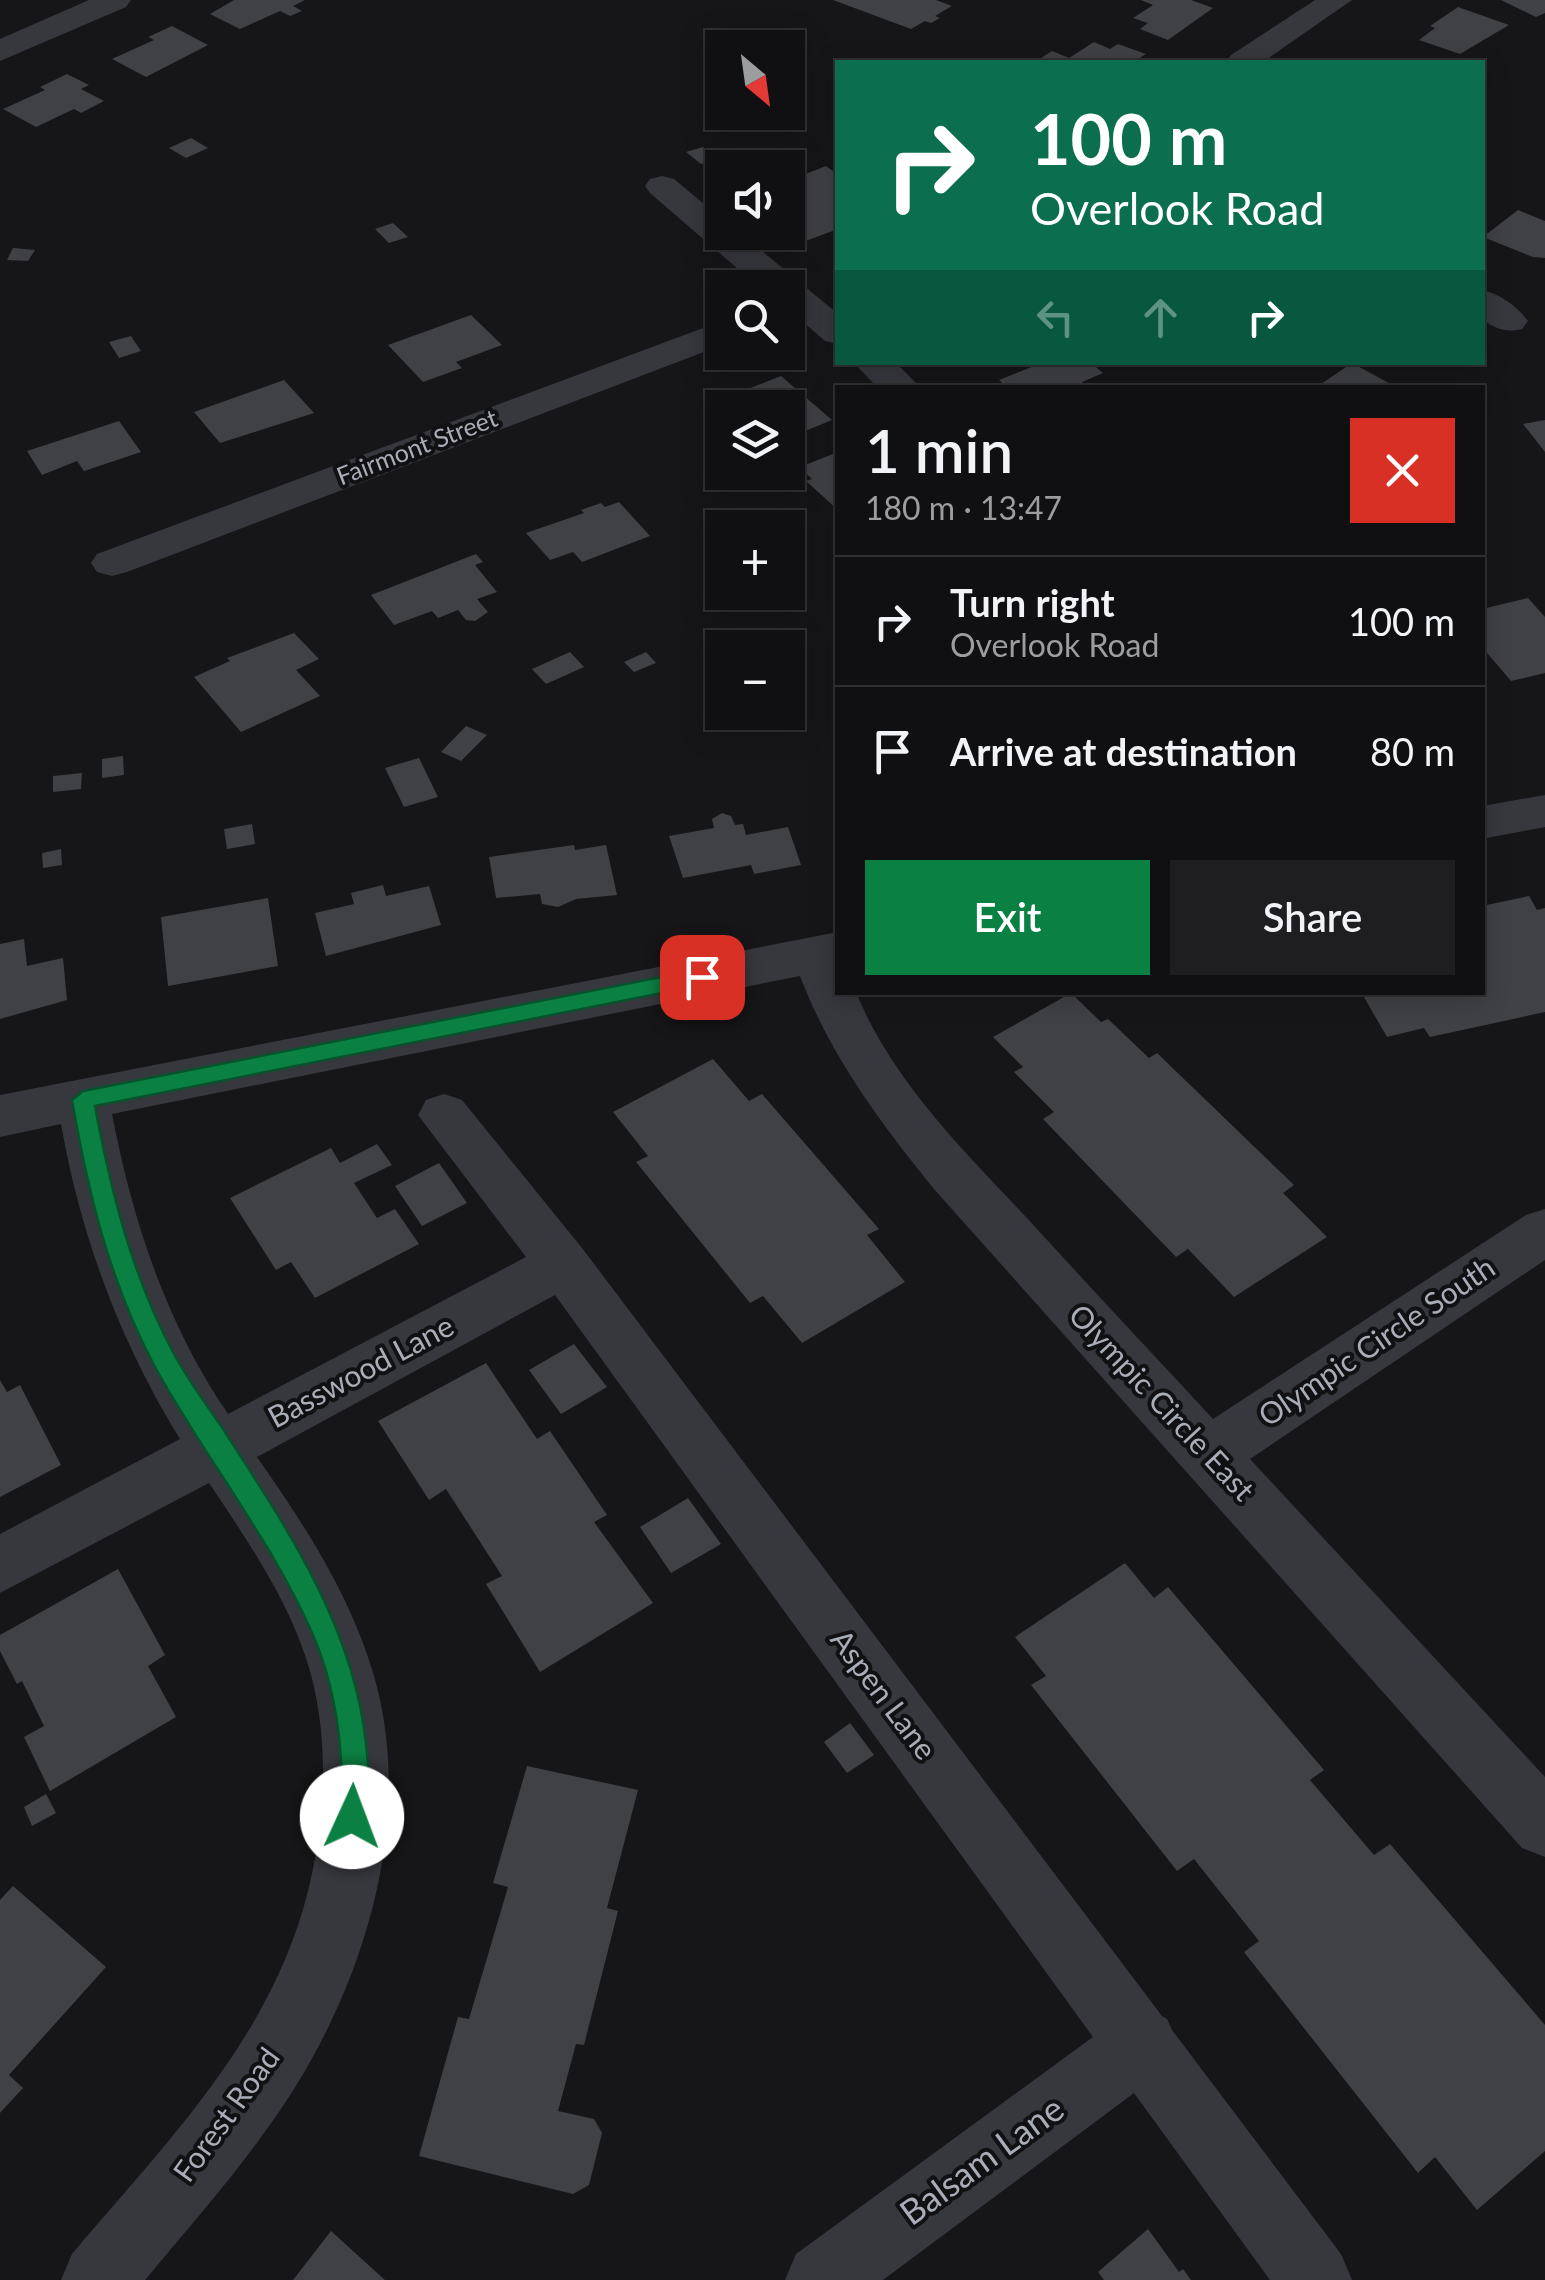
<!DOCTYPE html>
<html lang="en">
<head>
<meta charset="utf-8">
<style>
  body { margin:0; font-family:Lato,sans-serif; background:#1e1e20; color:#f1f3f6; height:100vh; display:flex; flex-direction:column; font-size:38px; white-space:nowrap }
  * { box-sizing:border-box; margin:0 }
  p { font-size:32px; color:#9c9d9f }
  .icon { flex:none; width:55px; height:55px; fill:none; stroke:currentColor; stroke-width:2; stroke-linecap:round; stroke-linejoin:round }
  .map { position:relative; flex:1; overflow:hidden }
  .side { position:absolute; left:835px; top:385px; width:650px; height:610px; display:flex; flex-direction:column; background:#101012; border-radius:0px; box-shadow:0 5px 25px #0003,0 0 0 2px #303032 }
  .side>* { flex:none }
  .banner { position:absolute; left:835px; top:60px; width:650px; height:305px; border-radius:0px; box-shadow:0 5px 25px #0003,0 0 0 2px #303032; background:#0b6e4f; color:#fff; overflow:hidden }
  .needle { width:65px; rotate:151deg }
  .tools { position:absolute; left:705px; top:30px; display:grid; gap:20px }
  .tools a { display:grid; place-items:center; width:100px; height:100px; border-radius:0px; background:#101012; box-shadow:0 5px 25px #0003,0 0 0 2px #303032; font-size:50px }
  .pin { position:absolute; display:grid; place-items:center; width:85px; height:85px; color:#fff; margin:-42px; border-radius:20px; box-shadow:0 5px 15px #0006 }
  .me { position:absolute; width:110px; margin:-55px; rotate:2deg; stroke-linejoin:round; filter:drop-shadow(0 0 8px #0008) }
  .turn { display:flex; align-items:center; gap:35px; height:210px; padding:0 30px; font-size:45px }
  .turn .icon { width:130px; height:130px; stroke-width:2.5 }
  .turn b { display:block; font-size:70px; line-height:85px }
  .lanes { display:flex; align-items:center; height:95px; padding:0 30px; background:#0003; justify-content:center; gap:50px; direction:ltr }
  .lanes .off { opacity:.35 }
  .round { display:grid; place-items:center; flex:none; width:105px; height:105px; border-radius:0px; background:#1e1e20 }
  .head { display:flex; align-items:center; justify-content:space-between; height:170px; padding:0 30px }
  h1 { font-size:60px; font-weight:600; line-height:75px }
  .button { display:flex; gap:20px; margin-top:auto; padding:20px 30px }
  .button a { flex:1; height:115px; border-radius:0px; background:#0b8043; color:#fff; font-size:40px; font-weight:600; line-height:115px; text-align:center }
  .button a+a { background:#1e1e20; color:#f1f3f6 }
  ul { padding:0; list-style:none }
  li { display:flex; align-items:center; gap:30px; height:130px; padding:0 30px; border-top:2px solid #303032 }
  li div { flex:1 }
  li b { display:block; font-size:38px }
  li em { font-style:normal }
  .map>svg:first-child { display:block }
  .building { fill:#404145 }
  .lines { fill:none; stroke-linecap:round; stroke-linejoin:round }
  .street { fill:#37383d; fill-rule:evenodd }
  .route { fill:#0b8043; stroke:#07532c; stroke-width:2.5 }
  .labels { text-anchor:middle; stroke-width:8; stroke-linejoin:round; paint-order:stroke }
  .far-street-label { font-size:25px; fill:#a8adb8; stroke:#111113 }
  .street-label { font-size:30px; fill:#a8adb8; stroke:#111113 }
  .near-street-label { font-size:35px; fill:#a8adb8; stroke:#111113 }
</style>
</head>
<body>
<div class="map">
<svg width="1545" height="2280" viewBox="0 0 1545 2280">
  <rect width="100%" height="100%" fill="#161618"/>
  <path class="building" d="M 234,0 L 305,0 L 293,6 L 302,11 L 290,16 L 280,11 L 240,29 L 210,14 Z
    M 833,0 L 936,0 L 952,6 L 935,16 L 940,18 L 931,23 L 925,21 L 911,29 Z
    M 1141,0 L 1191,0 L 1213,8 L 1168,40 L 1140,29 L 1148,23 L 1133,18 L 1153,5 Z
    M 1501,0 L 1545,0 L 1545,13 L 1536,17 Z
    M 1458,7 L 1509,25 L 1460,54 L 1419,40 L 1435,28 L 1430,26 Z
    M 172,26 L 208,45 L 146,77 L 112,59 L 154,40 L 148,37 Z
    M 1094,42 L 1110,49 L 1118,44 L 1146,54 L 1133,62 L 1038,60 L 1052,51 L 1069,58 Z
    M 67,74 L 89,85 L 81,89 L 104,101 L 81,113 L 74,109 L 36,127 L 3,109 L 45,90 L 40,87 Z
    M 191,138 L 208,148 L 186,158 L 169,148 Z
    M 703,147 L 718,159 L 701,164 L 686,152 Z
    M 826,166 L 838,175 L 838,229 L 803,242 L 788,229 L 788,203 L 791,202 L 788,181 Z
    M 1518,210 L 1545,221 L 1545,258 L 1533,257 L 1483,237 Z
    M 393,223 L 408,237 L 389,243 L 375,229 Z
    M 13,248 L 35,250 L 28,261 L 7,260 Z
    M 471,315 L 502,345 L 456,362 L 462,368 L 423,382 L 388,345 Z
    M 131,336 L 141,351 L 119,358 L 109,342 Z
    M 1044,362 L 1090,362 L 1103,373 L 1082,382 L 1090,388 L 1008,388 L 999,380 Z
    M 1352,363 L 1398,388 L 1315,388 Z
    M 781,376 L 832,420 L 788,438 L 788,408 L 735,408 L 725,398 Z
    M 284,380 L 314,413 L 220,443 L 194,412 Z
    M 1545,420 L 1545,452 L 1523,424 Z
    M 119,421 L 141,452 L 84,471 L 77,461 L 42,475 L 27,451 Z
    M 838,452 L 838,510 L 806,481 L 812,479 L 800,467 Z
    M 619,502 L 650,536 L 582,562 L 573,552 L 550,560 L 526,533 L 584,513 L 581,510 L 601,503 L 605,507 Z
    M 476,554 L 483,562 L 475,565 L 497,592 L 477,599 L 488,612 L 475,621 L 466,620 L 458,610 L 438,618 L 432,611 L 394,625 L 371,595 Z
    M 1528,598 L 1545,617 L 1545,673 L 1511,681 L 1482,647 L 1482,609 Z
    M 294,633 L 319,659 L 296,670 L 320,696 L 241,732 L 194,677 L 230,661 L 227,658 Z
    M 570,652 L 584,667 L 546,684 L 532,669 Z
    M 646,652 L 656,663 L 634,672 L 624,662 Z
    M 466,726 L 487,735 L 461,761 L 441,752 Z
    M 123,756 L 124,775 L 102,778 L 102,759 Z
    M 419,758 L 438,797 L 404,807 L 385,768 Z
    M 82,773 L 81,789 L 53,792 L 53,776 Z
    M 722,813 L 731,816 L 735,825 L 743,824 L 746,835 L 788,827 L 801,865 L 754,874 L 751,865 L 683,878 L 669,836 L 714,828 L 712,819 Z
    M 252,824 L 255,844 L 227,849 L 224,829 Z
    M 574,845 L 575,850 L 606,845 L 617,895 L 576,899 L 558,907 L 542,904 L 540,894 L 496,898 L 489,857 Z
    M 61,849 L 62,865 L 43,868 L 42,853 Z
    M 383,885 L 386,896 L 429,886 L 441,925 L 326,956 L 315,913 L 354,904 L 351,893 Z
    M 1529,896 L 1537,910 L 1545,908 L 1545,1012 L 1430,1037 L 1424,1028 L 1387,1037 L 1361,992 L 1482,992 L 1482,906 Z
    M 268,898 L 278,966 L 168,986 L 161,917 Z
    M 24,939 L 27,966 L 63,958 L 67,1000 L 0,1019 L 0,944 Z
    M 1071,993 L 1101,1022 L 1108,1019 L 1149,1058 L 1157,1053 L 1294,1185 L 1283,1193 L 1327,1237 L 1234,1297 L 1188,1249 L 1176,1257 L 1043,1119 L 1054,1112 L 1014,1072 L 1023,1067 L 993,1037 Z
    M 713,1059 L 749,1101 L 762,1094 L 879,1229 L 867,1235 L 905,1282 L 802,1343 L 763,1296 L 750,1303 L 636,1162 L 648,1156 L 613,1112 Z
    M 377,1144 L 392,1165 L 354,1183 L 377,1218 L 395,1209 L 419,1244 L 315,1298 L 291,1262 L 276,1270 L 230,1198 L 331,1148 L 340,1163 Z
    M 439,1163 L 467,1203 L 422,1226 L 395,1186 Z
    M 574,1344 L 607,1387 L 561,1414 L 529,1370 Z
    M 486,1363 L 537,1439 L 550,1431 L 607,1515 L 594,1522 L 653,1603 L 540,1672 L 486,1584 L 502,1576 L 446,1489 L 429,1500 L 378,1421 Z
    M 0,1380 L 7,1392 L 20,1385 L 61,1465 L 0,1497 Z
    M 688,1498 L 721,1544 L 671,1573 L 640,1527 Z
    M 1125,1563 L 1154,1598 L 1168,1587 L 1324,1770 L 1310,1780 L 1374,1855 L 1390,1844 L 1545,2025 L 1545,2151 L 1477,2210 L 1435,2157 L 1418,2173 L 1244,1952 L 1259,1941 L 1194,1859 L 1177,1871 L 1031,1685 L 1046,1676 L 1015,1637 Z
    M 118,1569 L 165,1655 L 148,1666 L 176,1717 L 50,1791 L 24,1737 L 44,1726 L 22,1681 L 17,1684 L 0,1651 L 0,1635 Z
    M 850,1723 L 874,1755 L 847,1773 L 824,1742 Z
    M 527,1766 L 638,1790 L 607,1908 L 618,1911 L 584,2045 L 576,2044 L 558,2111 L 594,2119 L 602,2133 L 589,2185 L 573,2194 L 419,2156 L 458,2017 L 469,2019 L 508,1887 L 493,1883 Z
    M 46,1794 L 56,1813 L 32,1826 L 24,1807 Z
    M 13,1886 L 106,1967 L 9,2075 L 23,2088 L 0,2113 L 0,1900 Z
    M 1148,2229 L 1179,2272 L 1183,2269 L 1191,2280 L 1104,2280 L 1098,2272 Z
    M 331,2231 L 385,2280 L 293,2280 Z"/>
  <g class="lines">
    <path class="street" d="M 89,0 L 131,0 L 126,7 L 0,61 L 0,39 Z
      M 1315,0 L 1352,0 L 1263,62 L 1226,62 L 1231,55 Z
      M 662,176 L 674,179 L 722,219 L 722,232 L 739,232 L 838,314 L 838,344 L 825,341 L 788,309 L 788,288 L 760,288 L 650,193 L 645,186 L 650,179 Z
      M 1482,290 C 1500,294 1517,306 1528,321 L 1522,329 C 1505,333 1496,329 1482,319 Z
      M 722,321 L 722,345 L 127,572 L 112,576 L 97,572 L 91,563 L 97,554 Z
      M 853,362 L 895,362 L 921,388 L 878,388 Z
      M 1545,795 L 1545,827 L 1482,839 L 1482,806 Z
      M 838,932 L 838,992 L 856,992 C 891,1079 963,1150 1026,1217 C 1088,1285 1151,1352 1213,1419 L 1526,1215 L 1545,1209 L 1545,1260 L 1250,1459 L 1545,1777 L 1545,1857 L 1522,1848 L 934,1189 C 880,1122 831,1057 800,976 L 112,1114 C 133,1222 166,1323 228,1414 L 526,1257 L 418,1115 L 426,1100 L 444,1094 L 462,1100 L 582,1248 L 1162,2016 L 1167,2019 L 1172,2030 L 1341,2254 L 1352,2280 L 1270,2280 L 1134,2093 L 883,2280 L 785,2280 L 796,2254 L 1093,2037 L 555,1295 L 257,1457 C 304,1524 351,1596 374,1676 C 414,1814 368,1971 294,2089 C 251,2157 197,2218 145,2280 L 61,2280 L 72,2254 C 189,2116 305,2003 321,1813 C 326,1760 322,1705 305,1655 C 284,1593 245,1537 209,1483 L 0,1593 L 0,1534 L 180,1439 C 120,1342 81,1237 61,1124 L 0,1137 L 0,1095 Z"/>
  </g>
  <path class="route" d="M 702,969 L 713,977 L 702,985 L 95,1106 C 111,1192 132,1275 173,1352 C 187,1379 206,1404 223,1429 C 286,1527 354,1626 366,1744 C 369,1772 373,1801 362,1827 L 352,1831 L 343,1827 C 336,1812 342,1798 342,1783 C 341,1733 333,1681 313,1635 C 271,1539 205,1458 155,1367 C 110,1283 88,1193 72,1100 L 83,1091 Z"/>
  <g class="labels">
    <g class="far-street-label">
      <text transform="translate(417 447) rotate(-21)" y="9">Fairmont Street</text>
    </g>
    <g class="street-label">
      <text transform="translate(1377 1342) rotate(-34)" y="10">Olympic Circle South</text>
      <text transform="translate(361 1372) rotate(-28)" y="10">Basswood Lane</text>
      <text transform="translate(1161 1403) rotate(47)" y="10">Olympic Circle East</text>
      <text transform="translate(883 1695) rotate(53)" y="10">Aspen Lane</text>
      <text transform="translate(227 2115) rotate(-54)" y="10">Forest Road</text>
    </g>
    <g class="near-street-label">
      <text transform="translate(982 2161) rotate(-36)" y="12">Balsam Lane</text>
    </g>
  </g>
</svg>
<div class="tools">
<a><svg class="needle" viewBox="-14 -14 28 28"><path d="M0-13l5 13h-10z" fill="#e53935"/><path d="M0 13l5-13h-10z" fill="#9c9d9f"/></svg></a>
<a><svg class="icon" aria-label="sound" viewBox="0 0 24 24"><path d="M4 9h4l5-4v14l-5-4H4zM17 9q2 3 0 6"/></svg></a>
<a><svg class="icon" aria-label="search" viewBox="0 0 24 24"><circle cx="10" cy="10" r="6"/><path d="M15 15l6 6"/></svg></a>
<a><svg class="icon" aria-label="layers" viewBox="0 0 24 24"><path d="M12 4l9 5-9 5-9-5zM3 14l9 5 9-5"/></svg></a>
<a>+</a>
<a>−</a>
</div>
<div class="pin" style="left:702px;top:977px;background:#d93025"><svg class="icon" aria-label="arrive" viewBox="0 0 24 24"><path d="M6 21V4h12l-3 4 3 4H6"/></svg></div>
<svg class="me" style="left:352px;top:1817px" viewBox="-20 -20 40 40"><circle r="19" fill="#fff"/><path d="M0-13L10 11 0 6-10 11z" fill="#0b8043"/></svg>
<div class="banner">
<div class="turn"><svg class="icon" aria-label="right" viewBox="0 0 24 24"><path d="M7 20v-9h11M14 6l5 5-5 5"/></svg><div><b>100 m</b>Overlook Road</div></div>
<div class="lanes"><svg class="icon off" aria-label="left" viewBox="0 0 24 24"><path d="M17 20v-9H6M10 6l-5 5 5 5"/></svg><svg class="icon off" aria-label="ahead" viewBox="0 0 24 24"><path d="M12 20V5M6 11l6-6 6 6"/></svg><svg class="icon" aria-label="right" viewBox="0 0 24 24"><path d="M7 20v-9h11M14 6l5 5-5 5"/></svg></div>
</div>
<section class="side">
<div class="head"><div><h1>1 min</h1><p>180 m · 13:47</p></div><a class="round" style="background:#d93025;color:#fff"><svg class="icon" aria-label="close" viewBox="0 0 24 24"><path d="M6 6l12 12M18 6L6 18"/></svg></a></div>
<ul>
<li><svg class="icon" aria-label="right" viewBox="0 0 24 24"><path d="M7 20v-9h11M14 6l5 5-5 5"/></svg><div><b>Turn right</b><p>Overlook Road</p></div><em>100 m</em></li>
<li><svg class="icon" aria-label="arrive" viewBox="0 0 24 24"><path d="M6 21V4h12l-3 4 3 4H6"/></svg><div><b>Arrive at destination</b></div><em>80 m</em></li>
</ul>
<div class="button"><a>Exit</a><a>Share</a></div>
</section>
</div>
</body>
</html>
